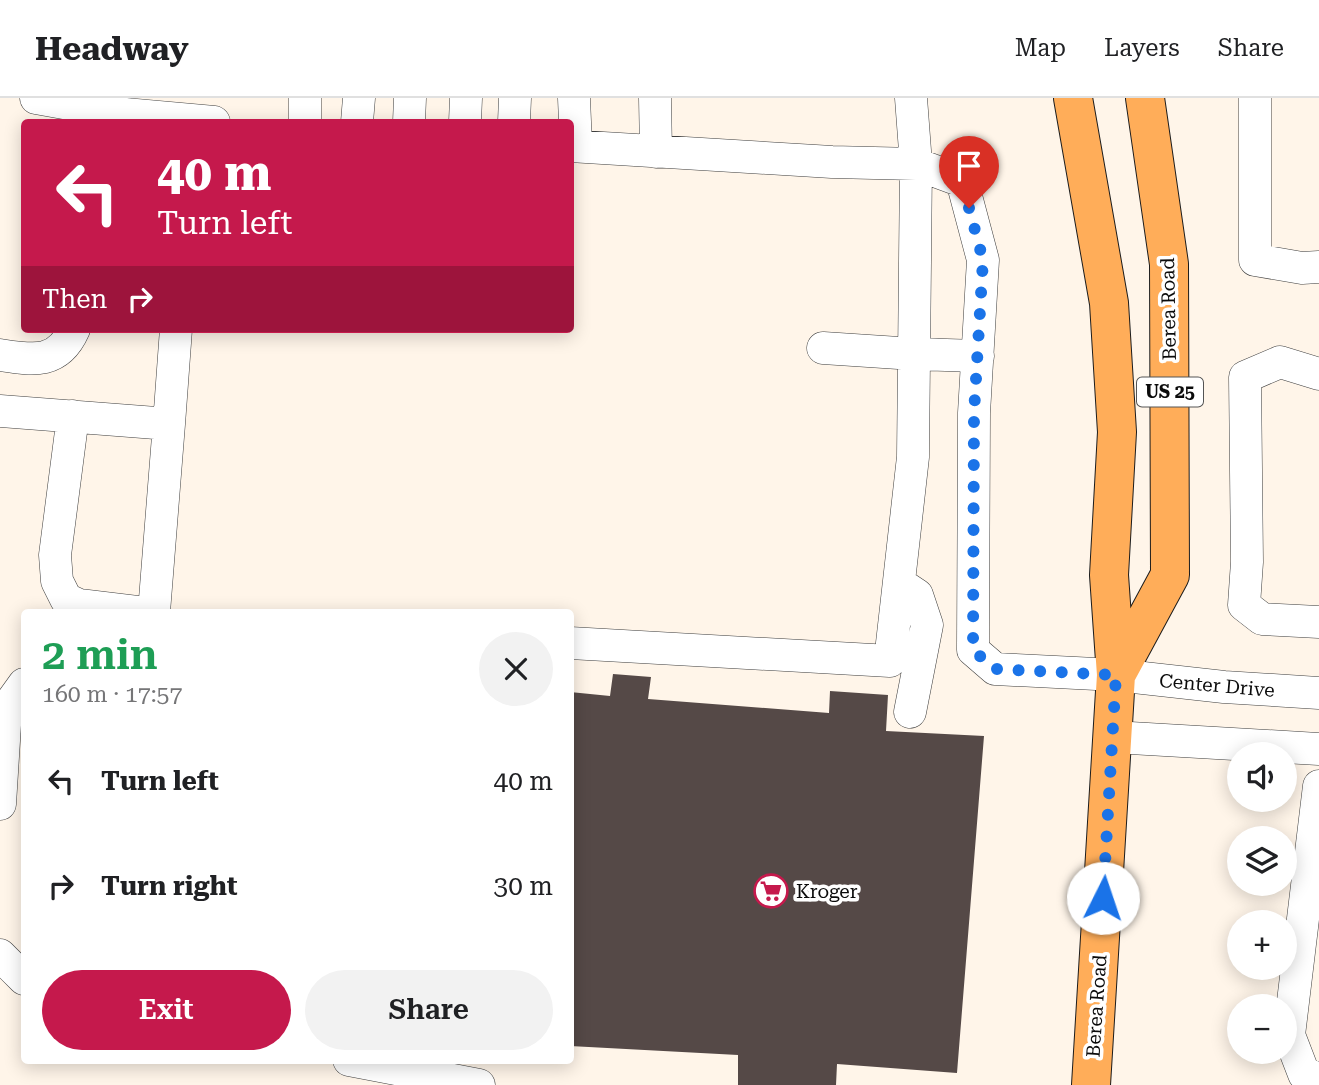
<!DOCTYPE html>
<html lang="en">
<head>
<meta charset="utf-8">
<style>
  body { margin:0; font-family:"Roboto Serif",serif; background:#f2f2f2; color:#202124; height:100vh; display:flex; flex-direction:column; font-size:26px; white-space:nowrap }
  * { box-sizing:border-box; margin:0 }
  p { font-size:23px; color:#757577 }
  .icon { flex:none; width:38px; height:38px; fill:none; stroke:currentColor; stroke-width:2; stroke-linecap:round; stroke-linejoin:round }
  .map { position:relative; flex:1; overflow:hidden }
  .side { position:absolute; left:21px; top:511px; width:553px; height:455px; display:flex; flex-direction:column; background:#fff; border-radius:7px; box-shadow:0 4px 18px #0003 }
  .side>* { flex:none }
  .guide { position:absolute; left:21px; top:21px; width:553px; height:214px; border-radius:7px; box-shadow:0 4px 18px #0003; background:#c5194c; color:#fff; overflow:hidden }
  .fabs { position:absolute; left:1227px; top:644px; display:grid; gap:14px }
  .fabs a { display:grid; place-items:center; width:70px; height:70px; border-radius:50%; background:#fff; box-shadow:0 4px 18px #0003; font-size:35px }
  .pin { position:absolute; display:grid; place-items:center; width:60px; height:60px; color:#fff; margin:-72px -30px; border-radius:50% 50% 50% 0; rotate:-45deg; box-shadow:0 0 7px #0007 }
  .pin .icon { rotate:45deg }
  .me { position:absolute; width:77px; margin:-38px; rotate:4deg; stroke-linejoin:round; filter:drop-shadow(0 0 5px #0008) }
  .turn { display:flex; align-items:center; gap:24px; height:147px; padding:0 21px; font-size:32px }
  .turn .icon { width:91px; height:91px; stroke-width:2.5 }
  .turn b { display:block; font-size:49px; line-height:60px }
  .then { display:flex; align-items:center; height:66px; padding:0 21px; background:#0003; gap:14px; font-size:26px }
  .round { display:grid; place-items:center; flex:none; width:74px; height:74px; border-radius:37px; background:#f2f2f2 }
  .head { display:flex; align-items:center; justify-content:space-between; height:119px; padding:0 21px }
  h1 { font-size:42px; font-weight:600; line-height:52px; color:#1e9e55 }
  .action { display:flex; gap:14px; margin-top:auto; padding:14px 21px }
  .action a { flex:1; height:80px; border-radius:42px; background:#c5194c; color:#fff; font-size:28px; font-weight:600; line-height:80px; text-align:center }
  .action a+a { background:#f2f2f2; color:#202124 }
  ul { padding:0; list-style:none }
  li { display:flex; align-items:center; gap:21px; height:105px; padding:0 21px }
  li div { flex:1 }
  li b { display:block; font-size:26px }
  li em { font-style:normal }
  header { display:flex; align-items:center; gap:42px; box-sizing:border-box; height:98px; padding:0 35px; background:#fff; border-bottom:2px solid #e0e0e0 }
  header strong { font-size:33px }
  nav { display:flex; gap:38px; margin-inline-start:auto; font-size:24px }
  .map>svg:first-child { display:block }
  .building { fill:#554947 }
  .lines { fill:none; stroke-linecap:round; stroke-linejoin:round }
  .minor-casing { stroke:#3e3e3e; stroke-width:33 }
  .major-casing { stroke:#1c1c1c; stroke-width:40 }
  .minor { stroke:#fff; stroke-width:32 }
  .major { stroke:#ffad59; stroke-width:38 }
  .route { stroke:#1a73e8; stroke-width:12; stroke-dasharray:0 21.6 }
  .labels { text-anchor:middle; stroke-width:7; stroke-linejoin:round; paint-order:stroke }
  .shield { fill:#fff; stroke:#545454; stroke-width:2 }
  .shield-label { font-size:18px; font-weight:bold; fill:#0b0b0b }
  .street-label { font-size:19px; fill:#0b0b0b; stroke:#fff }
  .poi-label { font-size:19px; fill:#0b0b0b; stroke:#fff; text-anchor:start }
</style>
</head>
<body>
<header>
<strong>Headway</strong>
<nav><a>Map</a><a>Layers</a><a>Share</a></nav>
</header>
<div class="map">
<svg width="1319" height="987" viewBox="0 0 1319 987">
  <rect width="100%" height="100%" fill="#fff5e9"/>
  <path class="building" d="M 613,576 L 651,579 L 648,601 L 829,615 L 830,593 L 888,597 L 886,633 L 984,638 L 957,975 L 837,966 L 836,987 L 738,987 L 738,957 L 570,948 L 570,594 L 610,598 Z"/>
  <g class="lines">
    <defs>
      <path id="minor" d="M 36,0 L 125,16 L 214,24
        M 574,0 L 576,48
        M 655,0 L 656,54
        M 1255,0 L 1255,162 L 1302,170 L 1319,169
        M 305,24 L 305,0
        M 357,24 L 359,0
        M 409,24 L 410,0
        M 465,24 L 466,0
        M 514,24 L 515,0
        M 570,48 L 832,64 L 916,66 L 962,83 L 983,162 L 974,315 L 973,552 L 995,571 L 1116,577 L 1224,589 L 1319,595
        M 823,250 L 914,256 L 978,258
        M 0,257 C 33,262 58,267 74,231
        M 1319,276 L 1280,264 L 1245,279 L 1247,464 L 1244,507 L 1262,521 L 1319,524
        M 0,313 L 169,326 L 176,231
        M 73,318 L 55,457 L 57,483 L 66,501 L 79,507 L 137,514
        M 899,485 L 917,497 L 927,527 L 910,614
        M 154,514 L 169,326
        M 570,545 L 890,563 L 913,359 L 916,66 L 911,0
        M 0,611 L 6,611 L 24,586
        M 1113,639 L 1319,651
        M 1319,688 L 1289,937 L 1304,976 L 1319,980
        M 0,706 L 6,611
        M 0,857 L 24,881
        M 349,962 L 479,987"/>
      <path id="major" d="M 1073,0 L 1109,205 L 1117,334 L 1109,477 L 1116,577 L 1091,987
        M 1116,577 L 1170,477 L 1169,166 L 1145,0"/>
    </defs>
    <use href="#minor" class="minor-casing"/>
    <use href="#major" class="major-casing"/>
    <use href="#minor" class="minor"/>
    <use href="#major" class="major"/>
  </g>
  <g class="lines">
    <path class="route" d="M 969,110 L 983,162 L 974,315 L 973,552 L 995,571 L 1116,577 L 1103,800"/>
  </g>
  <defs>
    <symbol id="supermarket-ring" viewBox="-11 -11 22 22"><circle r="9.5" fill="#fff" stroke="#c5194c" stroke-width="1.5"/><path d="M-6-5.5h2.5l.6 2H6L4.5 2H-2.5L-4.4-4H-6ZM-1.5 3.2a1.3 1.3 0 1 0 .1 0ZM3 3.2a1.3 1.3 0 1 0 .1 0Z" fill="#c5194c"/></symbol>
  </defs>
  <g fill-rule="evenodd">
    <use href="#supermarket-ring" x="752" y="774" width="38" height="38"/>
  </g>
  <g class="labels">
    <rect class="shield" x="1137" y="279.5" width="66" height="29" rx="5"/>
    <g class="shield-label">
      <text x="1170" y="300">US 25</text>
    </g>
    <g class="street-label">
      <text transform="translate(1168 211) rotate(-91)" y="7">Berea Road</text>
      <text transform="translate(1217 587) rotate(5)" y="7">Center Drive</text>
      <text transform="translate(1096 908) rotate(-86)" y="7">Berea Road</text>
    </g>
    <g class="poi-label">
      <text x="796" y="800">Kroger</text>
    </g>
  </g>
</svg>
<div class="fabs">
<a><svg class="icon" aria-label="sound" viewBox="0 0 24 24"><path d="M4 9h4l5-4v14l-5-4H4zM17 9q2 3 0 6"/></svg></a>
<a><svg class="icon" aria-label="layers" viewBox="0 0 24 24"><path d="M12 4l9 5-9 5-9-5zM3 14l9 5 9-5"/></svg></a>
<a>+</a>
<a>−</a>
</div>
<div class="pin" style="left:969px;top:110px;background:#d93025"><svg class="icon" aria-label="arrive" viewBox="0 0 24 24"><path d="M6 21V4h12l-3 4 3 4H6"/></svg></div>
<svg class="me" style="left:1103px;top:800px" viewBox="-20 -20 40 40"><circle r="19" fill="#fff"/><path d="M0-13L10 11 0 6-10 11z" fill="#1a73e8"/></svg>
<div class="guide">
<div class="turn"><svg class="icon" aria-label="left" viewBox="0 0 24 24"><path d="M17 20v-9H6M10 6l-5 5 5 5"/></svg><div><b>40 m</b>Turn left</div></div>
<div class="then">Then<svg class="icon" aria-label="right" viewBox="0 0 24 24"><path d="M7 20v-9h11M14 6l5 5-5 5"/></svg></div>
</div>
<section class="side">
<div class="head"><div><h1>2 min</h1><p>160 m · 17:57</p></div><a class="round"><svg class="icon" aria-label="close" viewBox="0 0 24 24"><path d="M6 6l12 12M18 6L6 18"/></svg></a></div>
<ul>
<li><svg class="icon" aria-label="left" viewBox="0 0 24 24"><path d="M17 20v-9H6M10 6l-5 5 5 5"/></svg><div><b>Turn left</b></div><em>40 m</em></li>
<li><svg class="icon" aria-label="right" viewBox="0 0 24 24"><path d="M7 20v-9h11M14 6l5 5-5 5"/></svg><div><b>Turn right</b></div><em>30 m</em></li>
</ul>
<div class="action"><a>Exit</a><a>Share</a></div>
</section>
</div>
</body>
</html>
